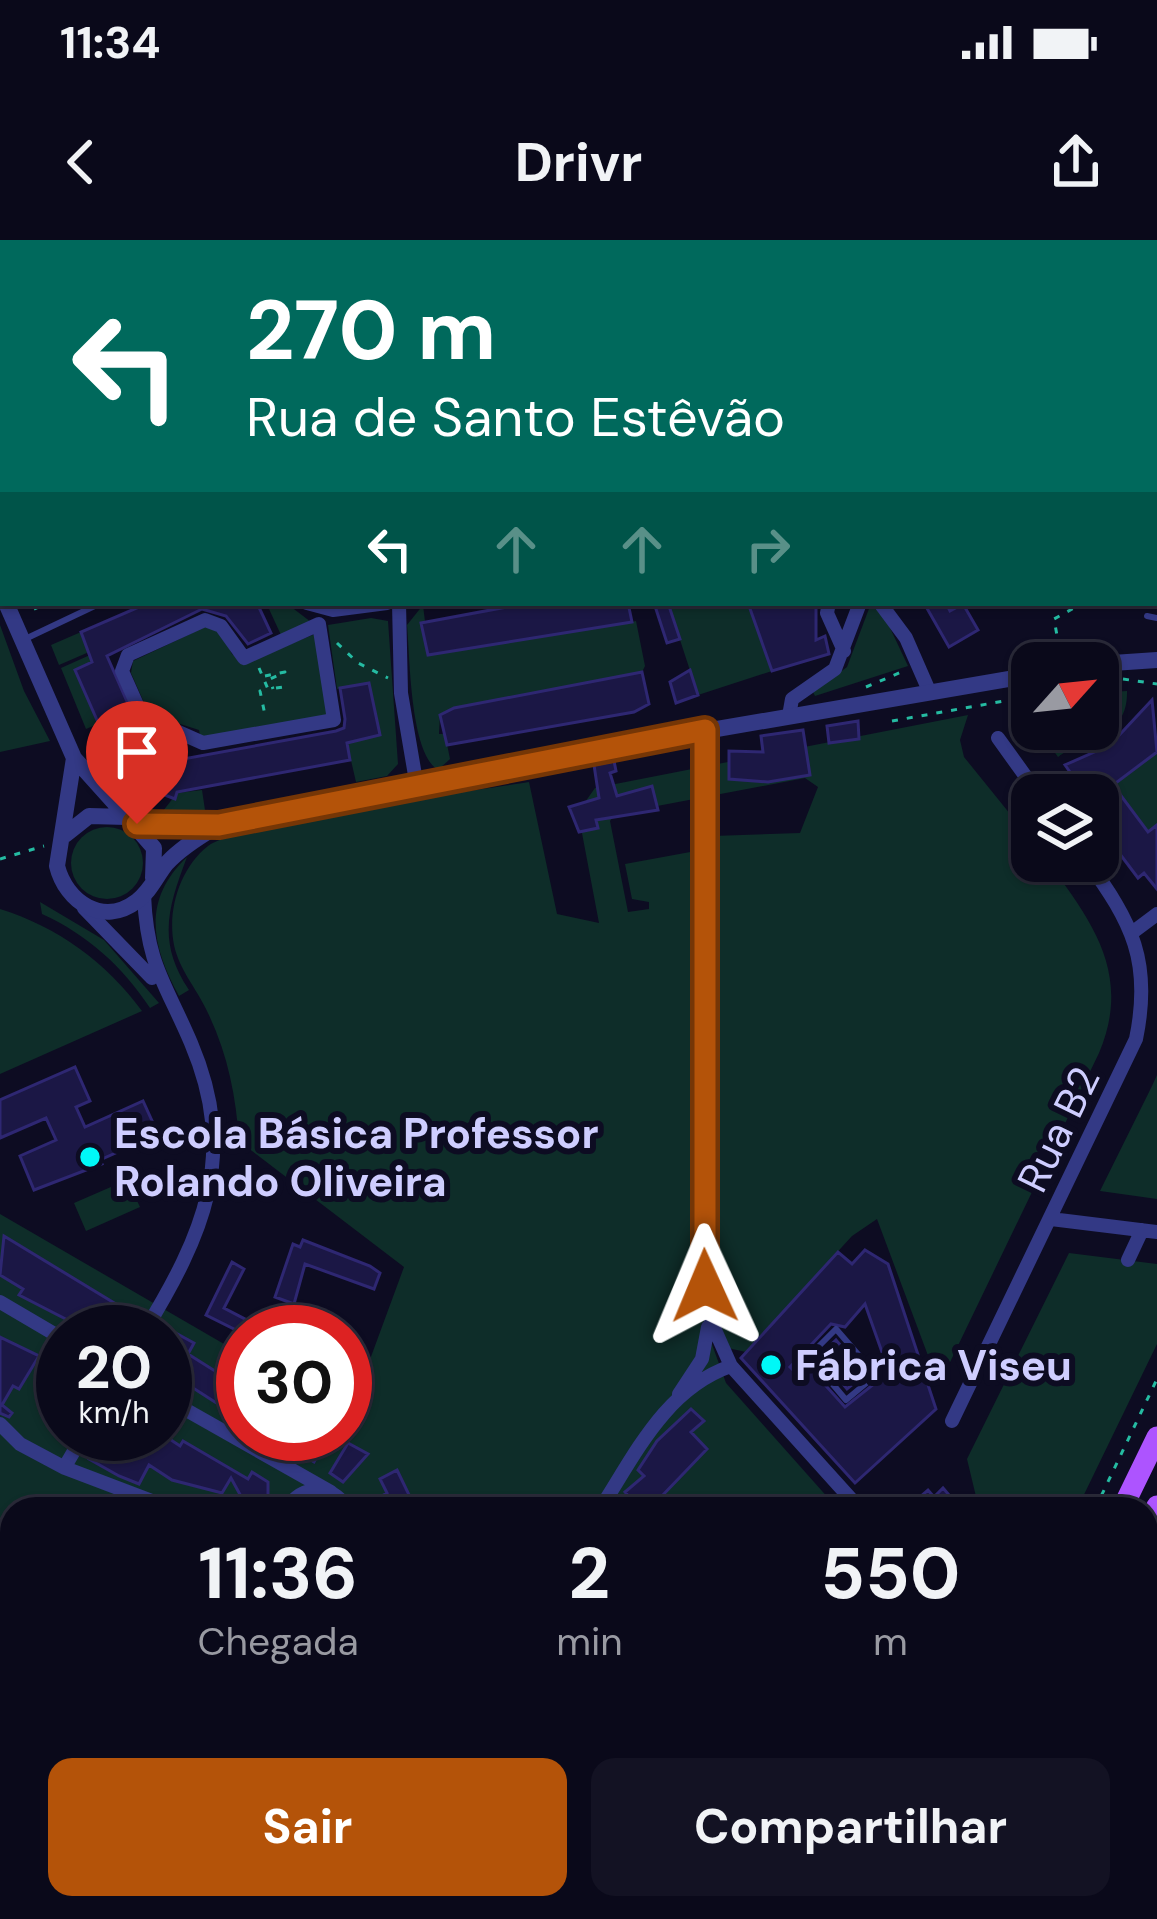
<!DOCTYPE html>
<html lang="pt">
<head>
<meta charset="utf-8">
<style>
  body { margin:0; font-family:"DM Sans",sans-serif; background:#131223; color:#f1f3f6; height:100vh; display:flex; flex-direction:column; font-size:45px; white-space:nowrap }
  * { box-sizing:border-box; margin:0 }
  p { font-size:39px; color:#999aa2 }
  .icon { flex:none; width:66px; height:66px; fill:none; stroke:currentColor; stroke-width:2; stroke-linecap:round; stroke-linejoin:round }
  .map { position:relative; flex:1; overflow:hidden }
  .panel { position:absolute; left:0px; top:1257px; width:1158px; height:423px; display:flex; flex-direction:column; background:#0a091a; border-radius:36px 36px 0 0; box-shadow:0 3px 9px #0004,0 0 0 3px #2a2a39 }
  .panel>* { flex:none }
  .banner { position:absolute; left:0px; top:0px; width:1158px; height:366px; box-shadow:0 3px 9px #0004,0 0 0 3px #2a2a39; background:#00695c; color:#fff; overflow:hidden }
  .needle { width:78px; rotate:63deg }
  .fabs { position:absolute; left:1011px; top:402px; display:grid; gap:24px }
  .fabs a { display:grid; place-items:center; width:108px; height:108px; border-radius:24px; background:#0a091a; box-shadow:0 3px 9px #0004,0 0 0 3px #2a2a39; font-size:60px }
  .speed { position:absolute; left:36px; top:1065px; display:flex; gap:24px; font-size:60px; font-weight:700; text-align:center }
  .speed>* { display:grid; place-content:center; width:156px; height:156px; border-radius:50%; background:#0a091a; box-shadow:0 3px 9px #0004,0 0 0 3px #2a2a39; line-height:1 }
  .speed small { font-size:30px; font-weight:400 }
  .speed .limit { border:18px solid #d22; background:#fff; color:#111 }
  .pin { position:absolute; display:grid; place-items:center; width:102px; height:102px; color:#fff; margin:-123px -51px; border-radius:50% 50% 50% 0; rotate:-45deg; box-shadow:0 0 12px #0007 }
  .pin .icon { rotate:45deg }
  .me { position:absolute; width:132px; margin:-66px; rotate:359deg; stroke-linejoin:round; filter:drop-shadow(0 0 9px #0008) }
  .turn { display:flex; align-items:center; gap:42px; height:252px; padding:0 48px; font-size:54px }
  .turn .icon { width:156px; height:156px; stroke-width:2.5 }
  .turn b { display:block; font-size:84px; line-height:102px }
  .lanes { display:flex; align-items:center; height:114px; padding:0 48px; background:#0003; justify-content:center; gap:60px; direction:ltr }
  .lanes .off { opacity:.35 }
  .eta { display:flex; justify-content:space-evenly; align-items:center; height:204px; text-align:center }
  .eta b { font-size:72px; font-weight:700; line-height:84px }
  .button { display:flex; gap:24px; margin-top:auto; padding:24px 48px }
  .button a { flex:1; height:138px; border-radius:24px; background:#b45309; color:#fff; font-size:48px; font-weight:700; line-height:138px; text-align:center }
  .button a+a { background:#131223; color:#f1f3f6 }
  .status { display:flex; justify-content:space-between; align-items:center; height:84px; padding:0 60px; background:#0a091a; direction:ltr }
  .status svg { height:33px; fill:currentColor }
  header { display:flex; justify-content:space-between; align-items:center; height:156px; padding:0 48px; background:#0a091a; font-size:54px; font-weight:700 }
  .map>svg:first-child { display:block }
  .green { fill:#0e2d29; fill-rule:evenodd }
  .building { fill:#1b1745; stroke:#2e2772; stroke-width:3; fill-rule:evenodd }
  .lines { fill:none; stroke-linecap:round; stroke-linejoin:round }
  .path { stroke:#25bba2; stroke-width:3; stroke-dasharray:6 9; stroke-linecap:butt }
  .service { stroke:#333985; stroke-width:6 }
  .minor { stroke:#333985; stroke-width:14 }
  .tertiary { stroke:#333985; stroke-width:16 }
  .primary { stroke:#ad54ff; stroke-width:21 }
  .route-casing { stroke:#753606; stroke-width:30 }
  .route { stroke:#b45309; stroke-width:21 }
  .poi-dot { fill:#00f8f7; stroke:#0d0c22; stroke-width:4.5 }
  .labels { text-anchor:middle; stroke-width:12; stroke-linejoin:round; paint-order:stroke }
  .street-label { font-size:42px; fill:#cecdff; stroke:#0d0c22 }
  .poi-label { font-size:42px; font-weight:bold; fill:#cecdff; stroke:#0d0c22; text-anchor:start }
</style>
</head>
<body>
<div class="status"><b>11:34</b><svg viewBox="0 0 49 12"><path d="M0 12V9h3v3zM5 12V6h3v6zM10 12V3h3v9zM15 12V0h3v12zM26 1h20v11H26zM47 4h2v5h-2z"/></svg></div>
<header><svg class="icon" aria-label="back" viewBox="0 0 24 24"><path d="M15 5l-7 7 7 7"/></svg>Drivr<svg class="icon" aria-label="share" viewBox="0 0 24 24"><path d="M12 15V3M7 8l5-5 5 5M5 13v7h14v-7"/></svg></header>
<div class="map">
<svg width="1157" height="1679" viewBox="0 0 1157 1679">
  <rect width="100%" height="100%" fill="#0d0c22"/>
  <path class="green" d="M 0,0 L 319,0 L 319,3 L 3,3 L 0,60 Z
    M 488,0 L 690,0 L 688,3 Z
    M 286,363 L 311,382 L 281,395 L 269,369 Z
    M 668,363 L 748,363 L 772,431 L 698,455 Z
    M 423,365 L 429,415 L 616,380 L 617,385 L 636,381 L 645,426 L 642,432 L 440,475 L 439,494 L 445,494 L 450,519 L 438,530 C 410,513 410,418 407,385 Z
    M 870,366 L 883,373 L 908,426 L 815,456 L 813,452 L 847,427 Z
    M 371,378 L 388,381 L 398,524 L 387,536 L 356,542 L 347,503 L 369,443 L 337,449 L 328,385 Z
    M 0,385 L 24,451 L 50,501 L 0,512 Z
    M 207,386 L 220,390 L 232,414 L 245,423 L 315,394 L 327,476 L 201,500 L 199,490 L 149,474 L 131,433 L 133,421 Z
    M 81,392 L 89,412 L 59,425 L 51,405 Z
    M 90,415 L 92,422 L 75,430 L 98,484 L 86,489 L 61,428 Z
    M 1127,451 C 1128,498 1088,495 1058,517 L 1038,489 L 1098,489 L 1098,453 Z
    M 968,475 L 960,500 L 964,517 L 1032,601 L 1032,621 L 1047,621 C 1093,682 1132,735 1099,813 L 939,1145 L 877,979 L 852,996 L 746,1112 L 728,1108 L 717,1080 L 708,1021 L 712,678 L 699,680 L 697,1063 L 726,1143 L 838,1269 L 12,1269 L 12,1342 L 0,1333 L 0,974 L 243,1115 L 243,1194 L 345,1194 L 345,1137 L 365,1133 L 404,1027 L 239,901 C 236,855 227,811 206,769 C 196,748 179,729 174,705 C 167,670 180,628 208,606 C 243,580 473,551 529,542 L 557,674 L 599,683 L 578,572 L 595,548 ZM 805,538 L 818,547 L 800,593 L 713,596 L 712,608 L 625,624 L 632,659 L 649,662 L 649,669 L 628,672 L 610,581 L 615,574 ZM 63,1092 L 165,1092 L 165,1194 L 63,1194 Z
    M 1157,512 L 1157,585 L 1148,592 L 1113,545 Z
    M 120,527 L 137,539 L 131,560 L 103,536 Z
    M 202,550 L 205,570 L 163,571 L 177,553 Z
    M71 623a36 36 0 1 1 72 0a36 36 0 1 1-72 0Z
    M 187,617 C 169,665 156,701 189,750 L 179,756 C 151,705 142,660 187,617 Z
    M 40,662 L 104,700 L 159,763 L 150,768 C 122,726 88,695 42,674 Z
    M 0,669 C 58,687 106,722 142,771 L 0,834 Z
    M 1157,835 L 1157,959 L 1100,951 L 1152,846 Z
    M 127,940 L 140,967 L 86,991 L 74,963 Z
    M 1069,1013 L 1157,1024 L 1157,1104 L 1077,1269 L 979,1269 L 967,1219 Z
    M 1157,1362 L 1157,1455 L 1146,1458 L 1146,1394 Z
    M 4,1405 L 12,1414 L 12,1668 L 56,1668 L 53,1679 L 0,1679 L 0,1411 Z
    M 220,1668 L 865,1668 L 858,1679 L 222,1679 Z
    M 987,1668 L 1070,1668 L 1074,1679 L 981,1679 Z"/>
  <path class="building" d="M 148,363 L 257,363 L 271,393 L 248,404 L 226,376 L 202,369 L 107,416 L 147,507 L 157,506 L 178,520 L 336,491 L 344,488 L 345,479 L 340,448 L 369,443 L 380,495 L 347,503 L 350,520 L 177,552 L 175,559 L 144,547 L 139,529 L 121,518 L 115,521 L 75,430 L 92,422 L 81,392 Z
    M 528,363 L 628,363 L 632,382 L 428,415 L 421,383 Z
    M 654,363 L 668,363 L 680,399 L 667,403 Z
    M 748,363 L 816,363 L 816,400 L 825,396 L 829,414 L 772,431 Z
    M 924,363 L 946,363 L 950,371 L 963,364 L 978,390 L 949,407 Z
    M 690,430 L 698,455 L 676,463 L 670,442 Z
    M 642,432 L 649,464 L 634,472 L 447,505 L 440,475 L 454,468 Z
    M 1152,460 L 1157,512 L 1113,545 L 1148,592 L 1157,585 L 1157,649 L 1144,633 L 1138,638 L 1098,585 L 1098,555 L 1076,555 L 1065,540 L 1072,535 L 1065,525 L 1110,505 Z
    M 858,481 L 859,499 L 829,503 L 827,486 Z
    M 803,490 L 810,535 L 768,542 L 729,539 L 729,511 L 763,512 L 761,496 Z
    M 614,521 L 616,531 L 610,533 L 617,556 L 652,546 L 658,570 L 596,580 L 598,588 L 579,592 L 569,567 L 599,558 L 594,525 Z
    M 75,827 L 90,861 L 76,867 L 85,887 L 143,861 L 158,894 L 100,920 L 102,924 L 34,950 L 20,916 L 56,900 L 46,878 L 0,898 L 0,860 Z
    M 4,996 L 134,1075 L 124,1092 L 91,1092 L 19,1055 L 23,1049 L 0,1035 Z
    M 303,1000 L 370,1026 L 380,1033 L 374,1049 L 305,1024 L 294,1064 L 275,1057 L 293,1004 L 300,1007 Z
    M 865,1010 L 888,1024 L 936,1169 L 855,1243 L 741,1118 L 838,1012 L 852,1024 ZM 865,1064 L 889,1132 L 845,1167 L 809,1127 L 798,1135 L 790,1127 L 831,1084 L 845,1087 Z
    M 232,1022 L 244,1029 L 224,1068 L 270,1092 L 240,1092 L 206,1075 Z
    M 172,1091 L 194,1103 L 188,1114 L 234,1143 L 243,1128 L 243,1180 L 165,1130 L 165,1103 Z
    M 0,1097 L 39,1116 L 19,1149 L 13,1146 L 2,1165 L 12,1173 L 9,1177 L 0,1173 Z
    M 836,1100 L 865,1134 L 847,1149 L 819,1116 Z
    M 691,1169 L 704,1181 L 691,1192 L 707,1209 L 659,1259 L 667,1269 L 639,1269 L 625,1252 L 644,1236 L 638,1230 L 657,1201 Z
    M 106,1194 L 162,1194 L 180,1206 L 183,1201 L 248,1239 L 252,1232 L 268,1242 L 268,1258 L 261,1266 L 243,1260 L 231,1238 L 222,1253 L 172,1240 L 149,1225 L 139,1244 L 119,1236 L 89,1219 Z
    M 298,1194 L 329,1194 L 314,1222 L 290,1208 Z
    M 348,1203 L 368,1214 L 343,1242 L 330,1233 Z
    M 397,1230 L 413,1263 L 401,1269 L 359,1269 L 387,1253 L 380,1239 Z
    M 943,1248 L 961,1269 L 906,1269 L 928,1250 L 934,1257 Z
    M 1157,1456 L 1157,1496 L 1151,1496 L 1146,1458 Z
    M 1157,1543 L 1157,1579 L 1146,1582 L 1146,1546 Z
    M 1157,1621 L 1157,1669 L 1155,1669 L 1146,1625 Z
    M 162,1668 L 197,1670 L 196,1679 L 162,1679 Z"/>
  <g class="lines">
    <path class="path" d="M 169,0 L 179,3
      M 960,0 L 965,3
      M 35,3 L 46,0
      M 308,3 L 309,0
      M 0,17 L 3,16
      M 1155,322 L 1157,321
      M 34,369 L 48,363
      M 337,403 L 358,423 L 388,438
      M 1062,423 L 1054,379 L 1083,363
      M 259,428 L 268,449 L 260,451 L 265,475
      M 265,436 L 285,432 L 270,439 L 273,449
      M 1123,439 L 1157,444
      M 866,447 L 906,430
      M 276,448 L 290,446
      M 892,481 L 1032,456
      M 0,619 L 44,606
      M 1095,1269 L 1157,1139
      M 875,1679 L 881,1668"/>
    <path class="service" d="M 1147,376 L 1157,378
      M 23,400 L 101,363
      M 797,1128 L 836,1089 L 876,1135 L 846,1160 L 809,1116"/>
    <path class="minor" d="M 399,0 L 401,3
      M 1155,99 L 1157,98
      M 0,118 L 3,116
      M 307,363 L 333,370 L 387,363
      M 399,363 L 401,453 L 417,547
      M 829,363 L 827,373 L 844,411
      M 880,363 L 906,398 L 930,453
      M 205,380 L 221,386 L 244,418 L 319,384 L 334,480 L 203,503 L 142,476 L 122,431 L 128,415 Z
      M 789,476 L 792,459 L 835,429 L 860,363
      M 705,491 L 703,981 L 711,1081 L 731,1126 L 860,1269
      M 998,498 L 1039,555
      M 144,655 C 147,725 165,742 191,803 C 239,916 203,995 144,1092
      M 84,668 L 152,738
      M 1133,692 L 1157,674
      M 1051,979 L 1157,992
      M 1128,1020 L 1142,990
      M 0,1062 L 63,1099
      M 679,1154 L 702,1119 L 708,1087
      M 165,1158 L 331,1252
      M 952,1181 L 1136,799 C 1152,722 1132,682 1087,621
      M 0,1184 L 20,1204 L 65,1228 L 173,1269
      M 67,1223 L 84,1194
      M 286,1269 C 303,1244 331,1243 348,1269
      M 600,1269 C 635,1215 665,1149 731,1126
      M 0,1361 L 12,1371
      M 111,1679 L 113,1668
      M 435,1679 L 438,1668"/>
    <path class="tertiary" d="M 6,363 L 74,518 L 127,577
      M 1098,424 L 1157,420
      M 74,518 L 57,626 C 66,662 103,687 137,661 C 150,652 157,635 167,623 C 180,609 197,598 214,588
      M 137,584 L 219,585 L 682,495 L 1032,435
      M 65,595 L 89,576 L 127,577 L 154,608 L 153,638"/>
    <path class="primary" d="M 1122,1269 L 1157,1197
      M 1146,1289 L 1157,1266
      M 1104,1668 L 1108,1679
      M 1125,1668 L 1129,1679
      M 901,1679 L 907,1668
      M 936,1679 L 942,1668"/>
  </g>
  <g class="lines">
    <defs>
      <path id="route" d="M 137,584 L 219,585 L 705,490 L 705,1046"/>
    </defs>
    <use href="#route" class="route-casing"/>
    <use href="#route" class="route"/>
  </g>
  <g class="poi-dot">
    <circle cx="90" cy="917" r="12"/>
    <circle cx="771" cy="1125" r="12"/>
  </g>
  <g class="labels">
    <g class="street-label">
      <text transform="translate(1058 889) rotate(-64)" y="15">Rua B2</text>
    </g>
    <g class="poi-label">
      <text x="114" y="908">Escola Básica Professor<tspan x="114" dy="48">Rolando Oliveira</tspan></text>
      <text x="795" y="1140">Fábrica Viseu</text>
    </g>
  </g>
</svg>
<div class="fabs">
<a><svg class="needle" viewBox="-14 -14 28 28"><path d="M0-13l5 13h-10z" fill="#e53935"/><path d="M0 13l5-13h-10z" fill="#999aa2"/></svg></a>
<a><svg class="icon" aria-label="layers" viewBox="0 0 24 24"><path d="M12 4l9 5-9 5-9-5zM3 14l9 5 9-5"/></svg></a>
</div>
<div class="speed"><div>20<small>km/h</small></div><div class="limit">30</div></div>
<div class="pin" style="left:137px;top:584px;background:#d93025"><svg class="icon" aria-label="arrive" viewBox="0 0 24 24"><path d="M6 21V4h12l-3 4 3 4H6"/></svg></div>
<svg class="me" style="left:705px;top:1046px" viewBox="-20 -20 40 40"><path d="M0-17L14 15 0 8-14 15z" fill="#b45309" stroke="#fff" stroke-width="4"/></svg>
<div class="banner">
<div class="turn"><svg class="icon" aria-label="left" viewBox="0 0 24 24"><path d="M17 20v-9H6M10 6l-5 5 5 5"/></svg><div><b>270 m</b>Rua de Santo Estêvão</div></div>
<div class="lanes"><svg class="icon" aria-label="left" viewBox="0 0 24 24"><path d="M17 20v-9H6M10 6l-5 5 5 5"/></svg><svg class="icon off" aria-label="ahead" viewBox="0 0 24 24"><path d="M12 20V5M6 11l6-6 6 6"/></svg><svg class="icon off" aria-label="ahead" viewBox="0 0 24 24"><path d="M12 20V5M6 11l6-6 6 6"/></svg><svg class="icon off" aria-label="right" viewBox="0 0 24 24"><path d="M7 20v-9h11M14 6l5 5-5 5"/></svg></div>
</div>
<section class="panel">
<div class="eta">
<div><b>11:36</b><p>Chegada</p></div>
<div><b>2</b><p>min</p></div>
<div><b>550</b><p>m</p></div>
</div>
<div class="button"><a>Sair</a><a>Compartilhar</a></div>
</section>
</div>
</body>
</html>
